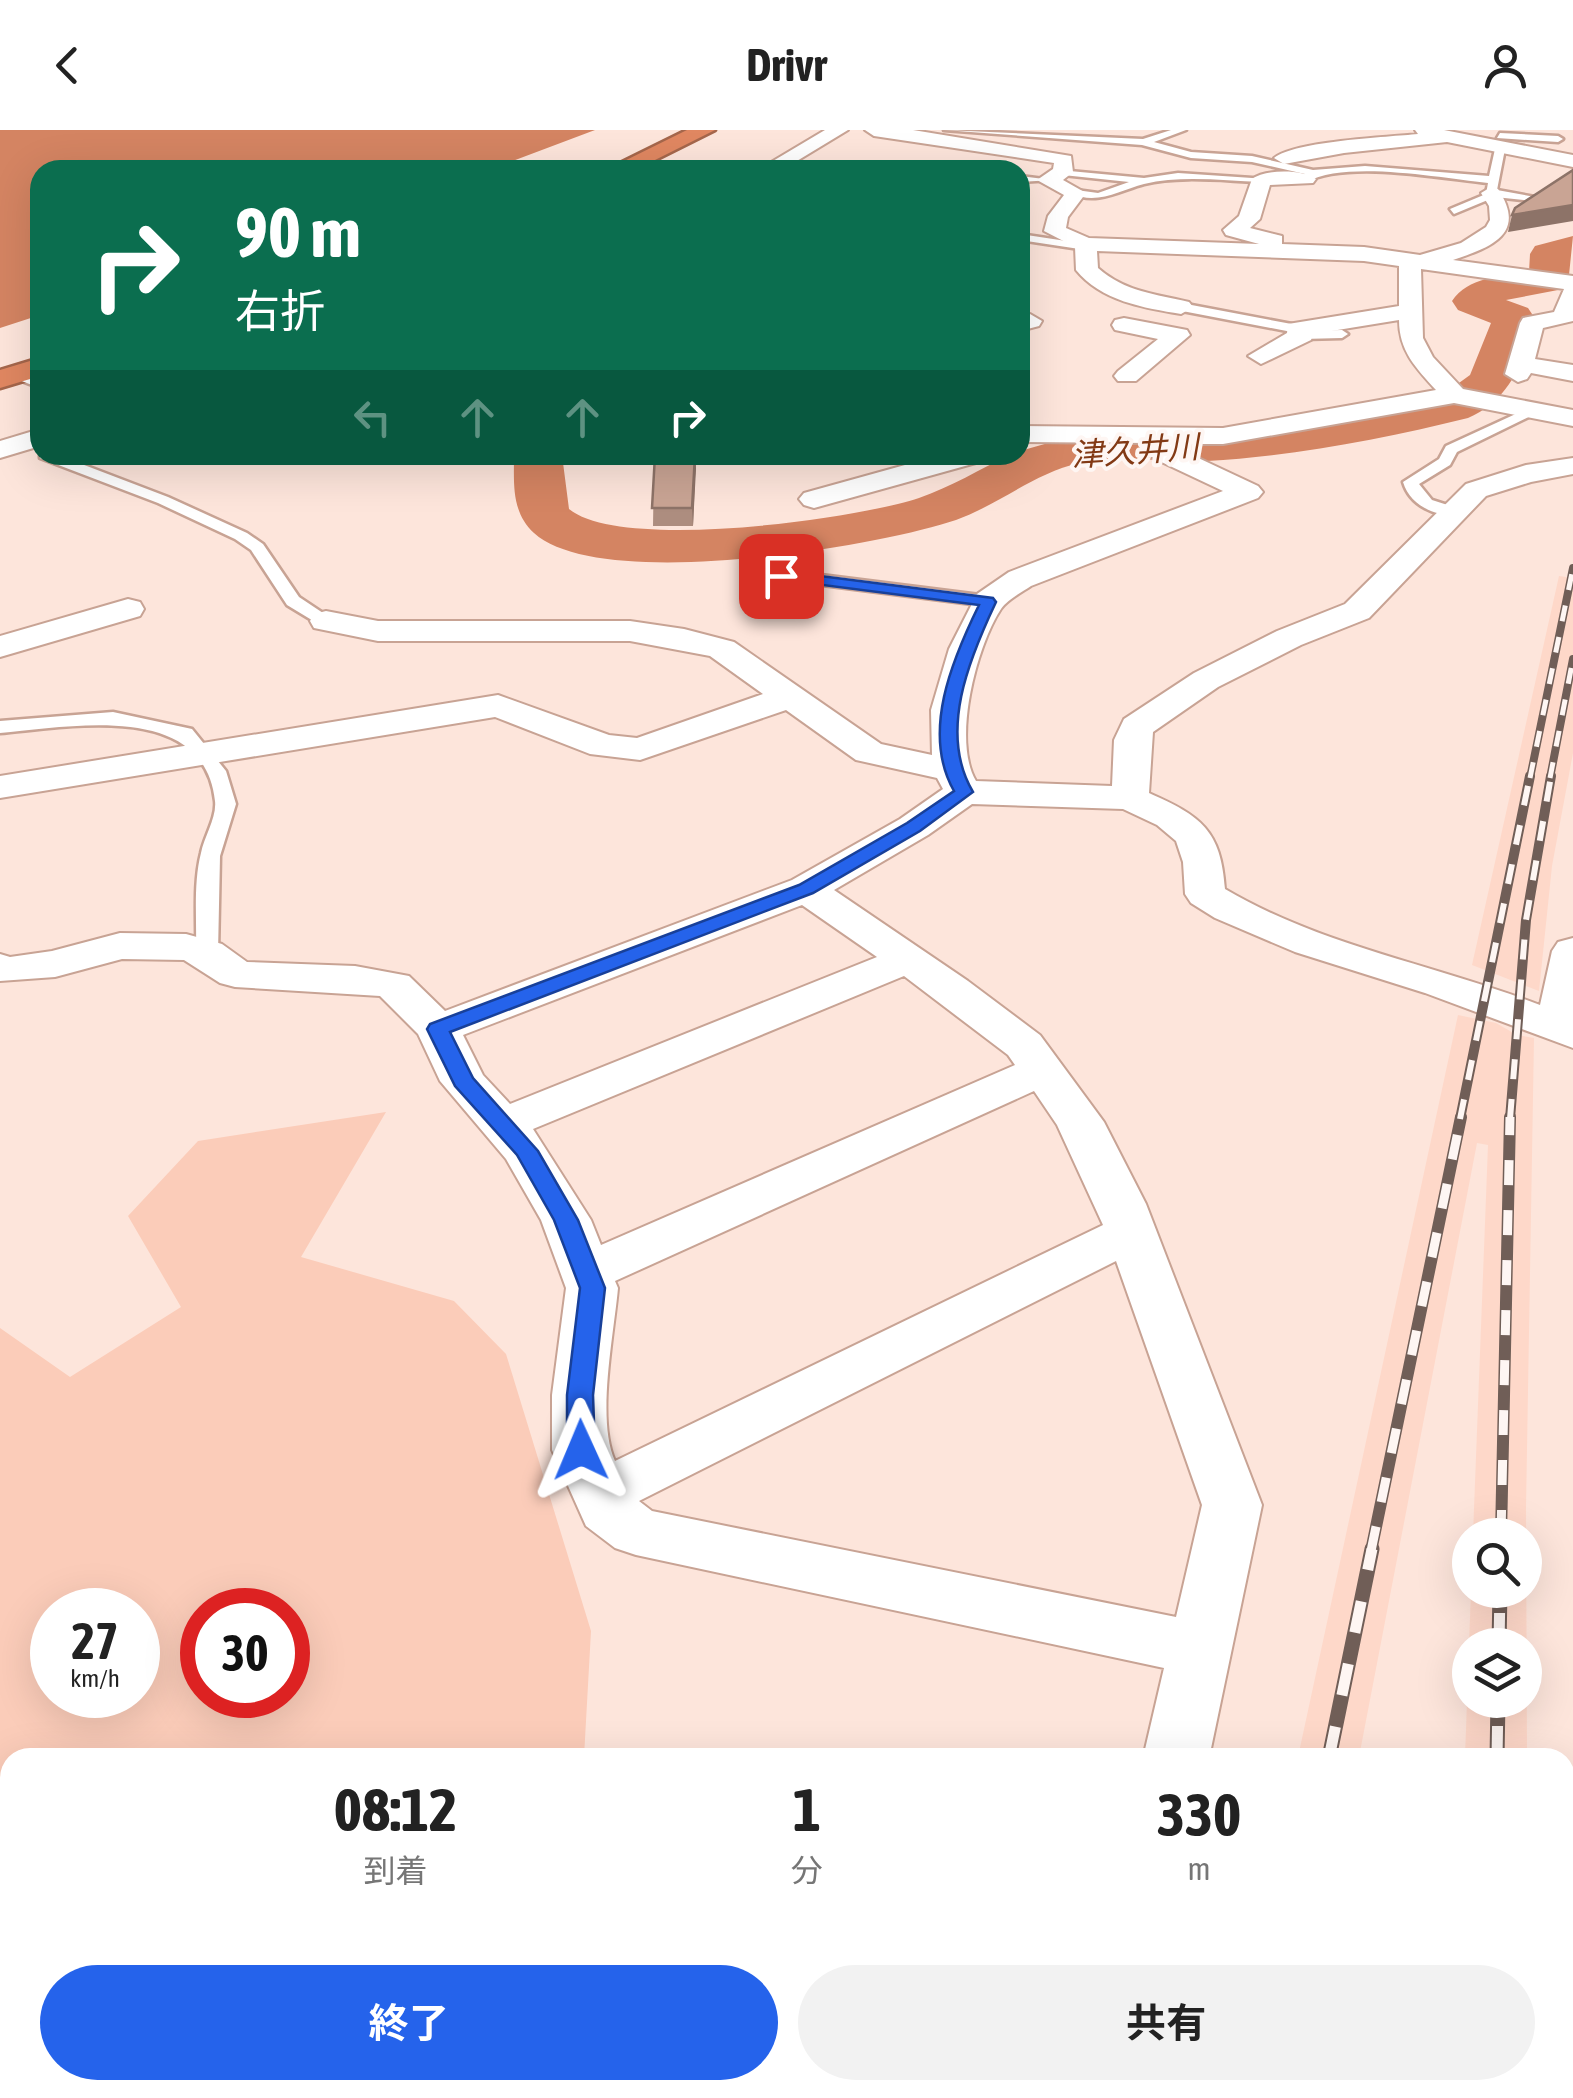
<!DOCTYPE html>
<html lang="ja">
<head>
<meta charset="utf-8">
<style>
  body { margin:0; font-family:"Asap Condensed","Noto Sans JP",sans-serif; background:#f2f2f2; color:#222; height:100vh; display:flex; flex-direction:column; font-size:38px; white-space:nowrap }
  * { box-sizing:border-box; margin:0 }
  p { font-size:32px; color:#767676 }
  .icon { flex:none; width:55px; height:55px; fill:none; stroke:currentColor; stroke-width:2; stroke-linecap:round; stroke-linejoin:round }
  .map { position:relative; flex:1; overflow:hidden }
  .sheet { position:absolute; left:0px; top:1618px; width:1575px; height:352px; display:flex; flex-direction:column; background:#fff; border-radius:30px 30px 0 0; box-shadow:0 10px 40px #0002 }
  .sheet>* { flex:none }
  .banner { position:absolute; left:30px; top:30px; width:1000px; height:305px; border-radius:30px; box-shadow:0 10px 40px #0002; background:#0b6e4f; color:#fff; overflow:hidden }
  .tools { position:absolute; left:1452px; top:1388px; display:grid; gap:20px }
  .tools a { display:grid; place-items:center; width:90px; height:90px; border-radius:50%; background:#fff; box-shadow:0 10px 40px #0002; font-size:50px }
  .speed { position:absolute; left:30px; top:1458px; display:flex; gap:20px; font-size:50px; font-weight:700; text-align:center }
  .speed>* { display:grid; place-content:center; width:130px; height:130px; border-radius:50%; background:#fff; box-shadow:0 10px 40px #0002; line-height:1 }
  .speed small { font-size:25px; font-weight:400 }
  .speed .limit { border:15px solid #d22; background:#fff; color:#111 }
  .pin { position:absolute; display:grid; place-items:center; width:85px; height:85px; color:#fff; margin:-42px; border-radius:20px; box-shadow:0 5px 15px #0006 }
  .me { position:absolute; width:110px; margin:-55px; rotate:359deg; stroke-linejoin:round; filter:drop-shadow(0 0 8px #0008) }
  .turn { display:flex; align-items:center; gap:35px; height:210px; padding:0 40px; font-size:45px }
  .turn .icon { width:130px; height:130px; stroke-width:2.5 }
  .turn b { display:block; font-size:70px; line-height:85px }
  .lanes { display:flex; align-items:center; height:95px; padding:0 40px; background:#0003; justify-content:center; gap:50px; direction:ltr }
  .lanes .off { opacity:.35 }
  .eta { display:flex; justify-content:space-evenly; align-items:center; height:170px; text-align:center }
  .eta b { font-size:60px; font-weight:700; line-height:70px }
  .cta { display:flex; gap:20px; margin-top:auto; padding:20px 40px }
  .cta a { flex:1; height:115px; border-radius:60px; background:#2563eb; color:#fff; font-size:40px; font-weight:700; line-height:115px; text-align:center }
  .cta a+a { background:#f2f2f2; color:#222 }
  header { display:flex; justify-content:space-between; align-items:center; height:130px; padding:0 40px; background:#fff; font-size:45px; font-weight:700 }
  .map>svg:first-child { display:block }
  .built { fill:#fed8c9; fill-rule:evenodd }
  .green { fill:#fbccb9; fill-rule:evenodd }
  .water { fill:#d48462 }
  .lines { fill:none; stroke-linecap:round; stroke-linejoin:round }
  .river { fill:#d48462; fill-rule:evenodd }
  .lane-casing { stroke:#c8a394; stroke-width:5 }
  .street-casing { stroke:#c8a394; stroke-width:4 }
  .highway-casing { stroke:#a5664b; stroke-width:5 }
  .lane { fill:#fff; fill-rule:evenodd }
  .street { fill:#fff; fill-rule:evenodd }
  .highway { fill:#e08761; fill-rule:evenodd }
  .rail-far3-casing { stroke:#705e57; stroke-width:8 }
  .rail-far2-casing { stroke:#705e57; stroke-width:10 }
  .rail-far1-casing { stroke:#705e57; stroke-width:12 }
  .rail-casing { stroke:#705e57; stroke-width:15 }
  .rail-far3 { stroke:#fef6f3; stroke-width:5; stroke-dasharray:16; stroke-linecap:butt }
  .rail-far2 { stroke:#fef6f3; stroke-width:6; stroke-dasharray:20; stroke-linecap:butt }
  .rail-far1 { stroke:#fef6f3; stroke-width:9; stroke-dasharray:25; stroke-linecap:butt }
  .rail { stroke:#fef6f3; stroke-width:11; stroke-dasharray:32; stroke-linecap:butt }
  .wall { fill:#ad8d7f }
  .shaded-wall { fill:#8d7368 }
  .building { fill:#c9a494; stroke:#8d7368; stroke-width:2.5 }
  .route { fill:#2563eb; stroke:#184099; stroke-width:2.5 }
  .labels { text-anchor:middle; stroke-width:8; stroke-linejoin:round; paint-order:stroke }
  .far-water-label { font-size:32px; font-style:italic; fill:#823914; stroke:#fef6f3 }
</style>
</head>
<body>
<header><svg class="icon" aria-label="back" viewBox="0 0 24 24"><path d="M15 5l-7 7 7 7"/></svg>Drivr<svg class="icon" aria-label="person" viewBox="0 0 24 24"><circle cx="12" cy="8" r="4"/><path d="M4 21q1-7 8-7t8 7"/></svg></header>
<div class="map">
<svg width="1573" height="1968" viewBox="0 0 1573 1968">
  <rect width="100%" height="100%" fill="#fde5db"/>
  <path class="built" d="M 1559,446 L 1573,448 L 1573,623 L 1552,736 L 1539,861 L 1472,835 Z
    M 1458,885 L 1496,893 L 1517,905 L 1534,908 L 1526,1378 L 1527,1627 L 1465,1627 L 1471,1460 L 1525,1460 L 1525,1405 L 1473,1405 L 1488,1015 L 1477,1013 L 1359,1627 L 1298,1627 ZM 1470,1515 L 1525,1515 L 1525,1570 L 1470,1570 Z"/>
  <path class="green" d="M 386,982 L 301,1127 L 454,1171 L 506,1224 L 591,1501 L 584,1627 L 10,1628 L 10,1960 L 881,1960 L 890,1968 L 0,1968 L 0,1198 L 70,1247 L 181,1177 L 128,1086 L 198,1011 ZM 52,1480 L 138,1480 L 138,1565 L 52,1565 ZM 202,1480 L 288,1480 L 288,1565 L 202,1565 Z"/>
  <path class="water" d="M 0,0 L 595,0 L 489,40 L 40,40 L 40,185 L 0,198 Z"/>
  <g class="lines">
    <path class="river" d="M 1573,106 L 1569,145 L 1558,160 L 1506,170 L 1528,178 L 1534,187 C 1525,229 1511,270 1468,288 C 1384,309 1294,326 1207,331 C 1165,333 1121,323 1079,333 C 1035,343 998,375 956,390 C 876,417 600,463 534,403 C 511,382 514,353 514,325 L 562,325 L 569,379 C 622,422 855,389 919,368 C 951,357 980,339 1010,325 L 1020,325 L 1020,321 L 1087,302 L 1242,299 L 1441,266 L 1470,245 L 1491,193 L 1458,180 L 1452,171 C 1469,146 1502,147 1529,142 L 1530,124 L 1535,116 Z"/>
    <defs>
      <path id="lane" d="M 944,0 L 1143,9 L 1171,0 L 1186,0 L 1154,12 L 1191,22 L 1252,26 L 1313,40 L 1365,36 L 1489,46 L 1495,19 L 1500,16 L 1505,19 L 1497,60 L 1546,69 L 1541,72 L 1495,67 L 1454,84 L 1450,79 L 1486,64 L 1488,53 C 1439,48 1348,30 1306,52 L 1301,49 L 1305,44 L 1252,32 L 1191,28 L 1142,15 Z
        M 1500,3 L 1558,6 L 1563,9 L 1558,12 L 1497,8 Z
        M 824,33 L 852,40 L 765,39 L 770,36 Z
        M 1059,40 L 1144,48 L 1178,43 L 1267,49 L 1262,52 C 1224,51 1182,45 1144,54 C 1121,60 1096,76 1071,63 L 1076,60 L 1098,63 L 1129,52 L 1063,45 Z
        M 1020,46 L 1052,50 L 1020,52 Z
        M 1020,104 L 1086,114 L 1092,117 L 1086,120 L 1020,110 Z
        M 1181,173 L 1297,195 L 1302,201 L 1342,200 L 1348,204 L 1342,208 L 1302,209 L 1297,203 L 1177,180 Z
        M 16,240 L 40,249 L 40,258 L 11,247 L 9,244 Z
        M 1531,277 L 1543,280 L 1457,322 L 1450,335 L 1419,354 L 1432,370 L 1460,379 L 1460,385 C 1436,387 1410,376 1403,352 L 1439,329 L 1446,316 Z
        M 40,322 L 40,325 L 58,325 L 168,367 L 247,403 L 263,414 L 299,467 L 335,491 L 320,495 L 287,475 L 251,420 L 235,409 L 158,373 L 40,328 Z
        M 781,440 L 988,466 L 997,471 L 988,476 L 775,449 L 773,445 Z
        M 113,582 L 192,599 L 226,641 L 236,674 L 220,726 L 218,823 L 215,828 L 199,828 L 196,823 C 197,791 193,754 201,723 C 204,707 217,687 215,671 C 204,570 70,597 0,603 L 0,591 Z"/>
      <path id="street" d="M 825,0 L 848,0 L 782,40 L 758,40 Z
        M 865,0 L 913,0 L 1071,26 L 1073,42 L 1063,50 L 1086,63 L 1068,87 L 1066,98 L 1089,108 L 1259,114 L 1226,105 L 1223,100 L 1239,86 L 1252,49 C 1265,39 1303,39 1316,49 L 1313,53 L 1270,55 L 1260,89 L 1250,98 L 1282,106 L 1282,114 L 1364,117 L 1420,125 L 1461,113 L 1486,97 L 1490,90 L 1489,76 L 1481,63 L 1491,57 L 1498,59 C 1527,103 1493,117 1453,130 L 1573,146 L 1573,191 L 1543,198 L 1535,229 L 1573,235 L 1573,251 L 1531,243 L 1527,249 L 1518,252 L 1505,244 L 1520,193 L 1523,188 L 1554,182 L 1564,159 L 1421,139 L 1423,208 L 1433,227 L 1463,259 L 1573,280 L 1573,296 L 1454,273 L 1223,314 L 1176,314 L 1177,318 L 1258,356 L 1263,362 L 1258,368 L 1031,456 C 1022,462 1007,470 1001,479 C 976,517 952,611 976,651 L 1112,656 L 1114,610 L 1124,589 L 1194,543 L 1277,501 L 1345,474 L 1466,354 L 1526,335 L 1573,328 L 1573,344 L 1531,352 L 1486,366 L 1369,488 L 1301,515 L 1218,557 L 1153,602 L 1149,663 C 1201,686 1221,700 1225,759 C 1321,816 1436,835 1540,875 L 1552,821 L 1558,812 L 1573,808 L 1573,918 L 1425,863 L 1295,822 L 1215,788 L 1191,773 L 1185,764 L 1183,732 L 1176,711 L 1157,695 L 1123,679 L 972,674 L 928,705 L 834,760 L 968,851 L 1040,905 L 1104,992 L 1146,1074 L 1262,1375 L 1209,1628 L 1143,1628 L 1164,1538 L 636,1425 L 615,1418 L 586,1396 L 552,1320 L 552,1265 L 566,1158 L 541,1090 L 506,1029 L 440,951 L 418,904 L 380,866 L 235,857 L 220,853 L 184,830 L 122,829 L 55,847 L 0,851 L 0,824 L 10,827 L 52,821 L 120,803 L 186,804 L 222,814 L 247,832 L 355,836 L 409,846 L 445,881 L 792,750 L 900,689 L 943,659 L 937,648 L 856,630 L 786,580 L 640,630 L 590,624 L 495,587 L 0,668 L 0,646 L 498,565 L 609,605 L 637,608 L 763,564 L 710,526 L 630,511 L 378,511 L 314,498 L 310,491 L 314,484 L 326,481 L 378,491 L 630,491 L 684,499 L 734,512 L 881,614 L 932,625 L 931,580 L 949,519 L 977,464 L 1009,442 L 1223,361 L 1153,328 L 1149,313 L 1020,312 L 1020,296 L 1223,298 L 1436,260 C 1416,238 1399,221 1399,190 L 1313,204 L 1311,210 L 1261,234 L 1248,226 L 1287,203 L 1288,194 L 1399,176 L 1399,136 L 1364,131 L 1097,121 L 1098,138 C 1125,162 1156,164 1189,172 L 1193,177 L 1181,184 C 1144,178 1101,171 1076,140 L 1075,117 L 1044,101 L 1048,86 L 1064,65 L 1037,50 L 1053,39 L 1054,33 L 874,6 ZM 802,775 L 877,827 L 510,974 L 483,945 L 463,905 ZM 904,846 L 1008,925 L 1015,935 L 601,1115 L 591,1090 L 533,999 ZM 1034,961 L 1057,995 L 1103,1095 L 615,1331 C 596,1289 614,1204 618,1158 L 615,1151 ZM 1116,1131 L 1202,1375 L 1176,1487 L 652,1381 L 639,1371 Z
        M 1415,0 L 1444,0 L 1573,25 L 1573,37 L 1447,12 L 1344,23 L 1284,34 L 1274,28 C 1295,11 1388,7 1418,4 Z
        M 1030,184 L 1042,191 L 1039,196 L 1020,201 L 1020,186 Z
        M 1124,188 L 1187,200 L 1190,205 L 1136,251 L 1118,251 L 1114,246 L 1118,241 L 1158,209 L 1115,200 L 1112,195 L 1115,190 Z
        M 40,299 L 40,316 L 0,328 L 0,311 Z
        M 941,325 L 987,325 L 983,331 L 814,378 L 804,375 L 799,369 L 804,363 Z
        M 128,469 L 140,472 L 144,479 L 140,486 L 0,527 L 0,506 Z"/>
      <path id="highway" d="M 687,0 L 715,0 L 635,40 L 606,40 Z
        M 40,228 L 40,246 L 0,258 L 0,240 Z"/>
    </defs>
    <use href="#lane" class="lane-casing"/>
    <use href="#street" class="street-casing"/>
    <use href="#highway" class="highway-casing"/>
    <use href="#lane" class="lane"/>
    <use href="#street" class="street"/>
    <use href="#highway" class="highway"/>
    <defs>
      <path id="rail-far3" d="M 1530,648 L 1573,438
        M 1550,648 L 1573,529"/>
      <path id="rail-far2" d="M 1460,989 L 1530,646
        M 1510,989 L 1526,790 L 1551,646"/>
      <path id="rail-far1" d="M 1501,1405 L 1510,987
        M 1371,1421 L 1461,987"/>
      <path id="rail" d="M 1499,1515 L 1500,1460
        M 1329,1628 L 1372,1419
        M 1497,1628 L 1498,1570
        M 1485,1960 L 1485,1968
        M 1260,1968 L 1262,1960"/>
    </defs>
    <use href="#rail-far3" class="rail-far3-casing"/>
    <use href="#rail-far2" class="rail-far2-casing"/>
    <use href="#rail-far1" class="rail-far1-casing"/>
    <use href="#rail" class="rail-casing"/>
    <use href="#rail-far3" class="rail-far3"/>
    <use href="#rail-far2" class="rail-far2"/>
    <use href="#rail-far1" class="rail-far1"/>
    <use href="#rail" class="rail"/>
  </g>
  <path class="wall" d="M 436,325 L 487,325 L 454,335 Z
    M 651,325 L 696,325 L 693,396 L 653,396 L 654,334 Z"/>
  <path class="shaded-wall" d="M 1573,75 L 1573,91 L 1508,102 L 1512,85 Z
    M 452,325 L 487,325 L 454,335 Z
    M 696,325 L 696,339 L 693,396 L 692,378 Z"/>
  <path class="building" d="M 1573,40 L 1573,75 L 1512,85 L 1515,78 Z
    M 655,325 L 695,325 L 692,378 L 652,378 Z"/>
  <path class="route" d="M 781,441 L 993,468 L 996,472 C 969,529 938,603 973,662 L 920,701 L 813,763 L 450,902 L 473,948 L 538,1021 L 578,1090 L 605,1158 L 593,1265 L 595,1320 L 590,1327 L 581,1330 L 571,1327 L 567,1320 L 567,1265 L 580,1158 L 554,1090 L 517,1025 L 455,956 L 427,899 L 430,894 L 799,755 L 907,693 L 954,661 C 921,603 952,530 979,475 L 776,449 L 776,442 Z"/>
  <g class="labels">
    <g class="far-water-label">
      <text transform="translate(1135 321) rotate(-4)" y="11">津久井川</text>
    </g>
  </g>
</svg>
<div class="tools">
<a><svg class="icon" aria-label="search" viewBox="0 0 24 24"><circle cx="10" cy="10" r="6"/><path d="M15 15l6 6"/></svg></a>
<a><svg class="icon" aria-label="layers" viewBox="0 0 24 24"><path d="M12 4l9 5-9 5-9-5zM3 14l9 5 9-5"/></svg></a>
</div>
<div class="speed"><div>27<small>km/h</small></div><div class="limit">30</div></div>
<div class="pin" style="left:781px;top:446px;background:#d93025"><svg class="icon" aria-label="arrive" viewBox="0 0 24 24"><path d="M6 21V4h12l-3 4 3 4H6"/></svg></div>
<svg class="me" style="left:581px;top:1320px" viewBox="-20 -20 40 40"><path d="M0-17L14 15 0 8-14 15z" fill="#2563eb" stroke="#fff" stroke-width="4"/></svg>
<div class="banner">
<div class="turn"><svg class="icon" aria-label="right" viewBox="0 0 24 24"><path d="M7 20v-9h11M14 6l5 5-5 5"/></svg><div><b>90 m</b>右折</div></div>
<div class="lanes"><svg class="icon off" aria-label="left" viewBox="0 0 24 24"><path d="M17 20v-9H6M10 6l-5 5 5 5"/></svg><svg class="icon off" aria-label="ahead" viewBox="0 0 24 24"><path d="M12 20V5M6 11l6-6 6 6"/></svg><svg class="icon off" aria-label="ahead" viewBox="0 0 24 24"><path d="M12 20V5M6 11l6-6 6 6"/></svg><svg class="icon" aria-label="right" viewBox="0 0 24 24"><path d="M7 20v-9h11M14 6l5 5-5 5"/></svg></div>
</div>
<section class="sheet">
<div class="eta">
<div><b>08:12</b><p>到着</p></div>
<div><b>1</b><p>分</p></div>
<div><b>330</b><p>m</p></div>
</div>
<div class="cta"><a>終了</a><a>共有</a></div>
</section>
</div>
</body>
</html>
